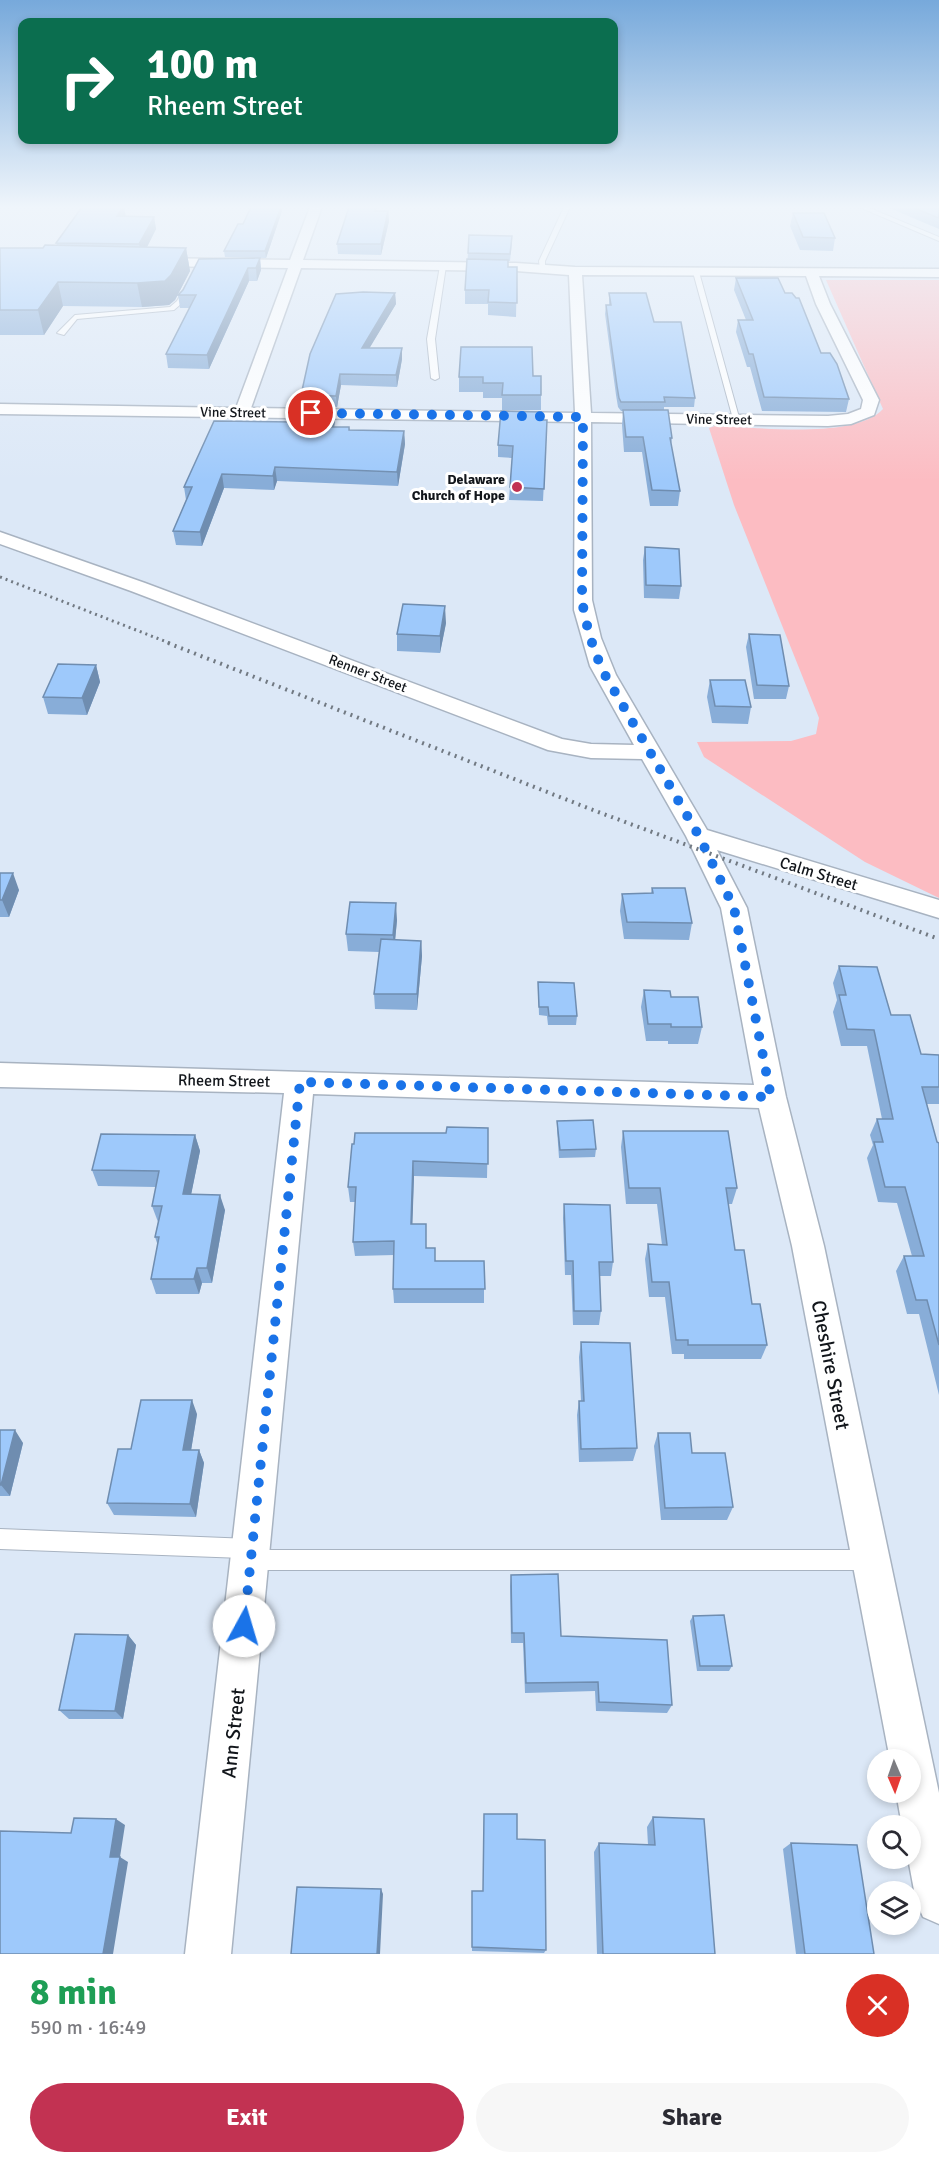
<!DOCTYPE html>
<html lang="en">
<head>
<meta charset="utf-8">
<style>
  body { margin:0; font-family:Signika,sans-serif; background:#f7f7f7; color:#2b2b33; height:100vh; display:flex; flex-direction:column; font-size:22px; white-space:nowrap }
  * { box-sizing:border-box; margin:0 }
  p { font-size:20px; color:#7c7c81 }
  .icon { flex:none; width:33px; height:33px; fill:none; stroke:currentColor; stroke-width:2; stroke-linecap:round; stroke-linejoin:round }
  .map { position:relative; height:1954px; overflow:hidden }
  .details { display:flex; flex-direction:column; background:#fff; flex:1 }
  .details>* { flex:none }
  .hud { position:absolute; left:18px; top:18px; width:600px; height:126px; border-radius:12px; box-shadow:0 3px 9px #0003; background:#0b6e4f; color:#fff; overflow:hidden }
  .needle { width:39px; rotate:178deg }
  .tools { position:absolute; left:867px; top:1749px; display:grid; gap:12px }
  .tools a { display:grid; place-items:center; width:54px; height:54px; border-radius:50%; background:#fff; box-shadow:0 3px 9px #0003; font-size:30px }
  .pin { position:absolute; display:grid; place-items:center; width:51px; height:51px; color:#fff; margin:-26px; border:3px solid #fff; border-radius:50%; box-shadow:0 2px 6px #0007 }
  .me { position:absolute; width:66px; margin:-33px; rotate:6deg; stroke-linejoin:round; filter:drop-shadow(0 0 4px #0008) }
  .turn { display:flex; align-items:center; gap:21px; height:126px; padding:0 30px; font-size:27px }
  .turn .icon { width:78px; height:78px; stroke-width:2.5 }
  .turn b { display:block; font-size:42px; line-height:51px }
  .round { display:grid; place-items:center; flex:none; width:63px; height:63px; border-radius:32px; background:#f7f7f7 }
  .headline { display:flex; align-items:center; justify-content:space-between; height:102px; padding:0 30px }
  h1 { font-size:36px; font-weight:800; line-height:45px; color:#1e9e55 }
  .primary-button { display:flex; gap:12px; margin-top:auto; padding:12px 30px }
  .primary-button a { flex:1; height:69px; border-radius:36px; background:#c23252; color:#fff; font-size:24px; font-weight:800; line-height:69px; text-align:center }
  .primary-button a+a { background:#f7f7f7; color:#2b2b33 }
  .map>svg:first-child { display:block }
  .green { fill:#fcbcc2 }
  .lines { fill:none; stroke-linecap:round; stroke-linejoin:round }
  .service-casing { stroke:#a8b3c1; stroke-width:2 }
  .minor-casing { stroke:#a8b3c1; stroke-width:3 }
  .service { fill:#fff; fill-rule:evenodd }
  .minor { fill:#fff; fill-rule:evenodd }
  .rail-far1 { stroke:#717982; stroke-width:3; stroke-dasharray:2 4; stroke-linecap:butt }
  .rail { stroke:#717982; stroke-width:4; stroke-dasharray:2 5; stroke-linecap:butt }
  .wall { fill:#88add8 }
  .shaded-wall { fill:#6f8db0 }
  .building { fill:#9ec9fb; stroke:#6f8db0; stroke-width:1.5 }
  .route { stroke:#1a73e8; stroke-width:10; stroke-dasharray:0 18 }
  .poi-dot { fill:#c23252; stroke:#fff; stroke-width:2 }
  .labels { text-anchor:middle; stroke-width:6; stroke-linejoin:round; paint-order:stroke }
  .far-street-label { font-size:14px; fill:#12161b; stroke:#fff }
  .far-poi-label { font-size:14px; font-weight:bold; fill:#12161b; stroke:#fff; text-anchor:end }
  .street-label { font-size:16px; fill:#12161b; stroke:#fff }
  .near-street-label { font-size:20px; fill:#12161b; stroke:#fff }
</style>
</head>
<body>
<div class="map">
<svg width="939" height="1954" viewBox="0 0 939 1954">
  <rect width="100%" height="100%" fill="#dce8f7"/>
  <path class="green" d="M 826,280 L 939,280 L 939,898 L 865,862 L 704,757 L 697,742 L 791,741 L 816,734 L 819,718 L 734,505 L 709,428 L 715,426 C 757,427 854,440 883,409 Z"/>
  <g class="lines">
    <defs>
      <path id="service" d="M 564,207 L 570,207 L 545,261 L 545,268 L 540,269 L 539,261 Z
        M 859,207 L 867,207 L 939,237 L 939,241 Z
        M 443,264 L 446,266 L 435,339 L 439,378 L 435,380 L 431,378 L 427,339 L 440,266 Z
        M 696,270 L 699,272 L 740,421 L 733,419 L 693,272 Z
        M 186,285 L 191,286 L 182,303 L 174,310 L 77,319 L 64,335 L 57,333 L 75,315 L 170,307 L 177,301 Z
        M 0,1529 L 250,1539 L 257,1542 L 259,1550 L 869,1550 L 876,1553 L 879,1560 L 876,1567 L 869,1570 L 252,1570 L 245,1567 L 243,1558 L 0,1549 Z"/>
      <path id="minor" d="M 310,207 L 322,207 L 303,260 L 516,263 L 575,267 L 939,269 L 939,277 L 819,276 L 830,304 L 879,400 L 874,415 L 851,424 L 828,426 L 591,422 L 592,600 L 601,638 L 616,675 L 707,830 L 939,900 L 939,918 L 717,850 L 747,908 L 786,1097 L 824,1246 L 939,1793 L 939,1924 L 923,1917 L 916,1901 L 908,1858 L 910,1858 L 910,1826 L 902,1826 L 896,1792 L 910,1792 L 910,1760 L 890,1760 L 792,1246 L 759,1108 L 313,1094 L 231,1954 L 185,1954 L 284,1093 L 0,1087 L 0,1063 L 754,1085 L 721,908 L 686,836 L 642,759 L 591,758 L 548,750 L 131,591 L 0,544 L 0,532 L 145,583 L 562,739 L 591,744 L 634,745 L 590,666 L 574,610 L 575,422 L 0,414 L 0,404 L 236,408 L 288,268 L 151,266 L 145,262 L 151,258 L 290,260 ZM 301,268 L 516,271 L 569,275 L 575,413 L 251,408 ZM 582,275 L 806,276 L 816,304 L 863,400 L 861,409 L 848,414 L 828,416 L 591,413 Z"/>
    </defs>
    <use href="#service" class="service-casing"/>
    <use href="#minor" class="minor-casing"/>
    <use href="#service" class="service"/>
    <use href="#minor" class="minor"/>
    <path class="rail-far1" d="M 0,577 L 172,644"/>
    <path class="rail" d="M 168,643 L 593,810 L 939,939"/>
  </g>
  <path class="wall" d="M 82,207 L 124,207 L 126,217 L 154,217 L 156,229 L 147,247 L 186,248 L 190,271 L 175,300 L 169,305 L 142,307 L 63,306 L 44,335 L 0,335 L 0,248 L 43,248 L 57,245 L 56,243 Z
    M 251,207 L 282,207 L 282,211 L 266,258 L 225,257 L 224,251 L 243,224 Z
    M 887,207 L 939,207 L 939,229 Z
    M 378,211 L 388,211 L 389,221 L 381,255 L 338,254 L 337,244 Z
    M 793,213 L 835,238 L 833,251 L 800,250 L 790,226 Z
    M 512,243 L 510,261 L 508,261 L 508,267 L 517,267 L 516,317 L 488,315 L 488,304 L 465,304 L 465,290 L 468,253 Z
    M 260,258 L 261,270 L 257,281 L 249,281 L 209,369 L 168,368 L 166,354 L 190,308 L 180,308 L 178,295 Z
    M 736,278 L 785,293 L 849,399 L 846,412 L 762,411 L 750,367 L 747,367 L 736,332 L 738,320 L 746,320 L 734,290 Z
    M 395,293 L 396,304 L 369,348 L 402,348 L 402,359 L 397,387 L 341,385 L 337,407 L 302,407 L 301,395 Z
    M 609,293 L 654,322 L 695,398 L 694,407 L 664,407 L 664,410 L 672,438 L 671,444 L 680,491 L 678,506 L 650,506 L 642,452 L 624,452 L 622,425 L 623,411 L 621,411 L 618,407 L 616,395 L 605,314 L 606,305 L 609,305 Z
    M 533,376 L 541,395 L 541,410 L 502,410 L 502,398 L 483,398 L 483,392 L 459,392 L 459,377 Z
    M 334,408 L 335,421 L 334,427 L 349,427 L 350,430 L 404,431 L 405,444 L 398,486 L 277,481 L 274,490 L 224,488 L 202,546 L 176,545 L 173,531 L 186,500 L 184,487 L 294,422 Z
    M 542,420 L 547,420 L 543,501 L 509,500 L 512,458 L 498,457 L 498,445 Z
    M 645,547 L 681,586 L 679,599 L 644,598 L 643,560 Z
    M 446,623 L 440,653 L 397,651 L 397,634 Z
    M 749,634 L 789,686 L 786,699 L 754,699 L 746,647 Z
    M 96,665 L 100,682 L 87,715 L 48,714 L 43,697 Z
    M 710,680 L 751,707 L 748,724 L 712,723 L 707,697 Z
    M 0,873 L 19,890 L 9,917 L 0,917 Z
    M 652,888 L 692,923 L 689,940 L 624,939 L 620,911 L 622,894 L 651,893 Z
    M 397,920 L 395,940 L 421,941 L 422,956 L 417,1010 L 375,1009 L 374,994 L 379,952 L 348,951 L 346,934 Z
    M 839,966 L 891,1015 L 921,1054 L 939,1055 L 939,1104 L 927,1104 L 937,1142 L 939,1143 L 939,1395 L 919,1314 L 907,1314 L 896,1271 L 904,1256 L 912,1256 L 897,1203 L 878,1202 L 867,1158 L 873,1145 L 870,1135 L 877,1119 L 882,1119 L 867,1046 L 841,1046 L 833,1012 L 837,1000 L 833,983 Z
    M 538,982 L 577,1016 L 576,1025 L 548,1025 L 547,1016 L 539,1015 Z
    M 644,990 L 671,997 L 702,1027 L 698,1044 L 668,1044 L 668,1041 L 646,1041 L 641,1007 Z
    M 557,1121 L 596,1149 L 595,1157 L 559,1158 L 557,1129 Z
    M 488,1128 L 487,1178 L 414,1176 L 412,1224 L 427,1248 L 436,1261 L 484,1261 L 484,1303 L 394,1303 L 393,1289 L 394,1255 L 355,1256 L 353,1242 L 355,1202 L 350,1202 L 348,1187 L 446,1133 Z
    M 623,1131 L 737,1188 L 732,1204 L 728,1204 L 735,1250 L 752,1304 L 767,1345 L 761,1359 L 684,1359 L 684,1354 L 672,1354 L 665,1297 L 649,1297 L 645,1259 L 648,1244 L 662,1245 L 657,1204 L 626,1204 L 621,1147 Z
    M 195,1135 L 200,1151 L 191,1194 L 225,1210 L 212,1283 L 202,1283 L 199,1294 L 156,1294 L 151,1279 L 158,1246 L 155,1237 L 158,1222 L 152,1206 L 156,1187 L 98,1186 L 92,1170 Z
    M 564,1204 L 613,1262 L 611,1276 L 600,1276 L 601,1311 L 599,1325 L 573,1325 L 571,1275 L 565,1275 L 563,1218 Z
    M 581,1342 L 637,1448 L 633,1461 L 579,1462 L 577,1415 L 579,1401 L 581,1401 L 579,1357 Z
    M 197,1414 L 191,1450 L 199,1450 L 204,1463 L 196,1517 L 114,1515 L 107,1503 L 131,1449 Z
    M 0,1430 L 23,1443 L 10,1496 L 0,1496 Z
    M 658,1433 L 692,1453 L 733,1507 L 727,1520 L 661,1520 L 654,1446 Z
    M 511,1575 L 561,1636 L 672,1705 L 667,1713 L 596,1711 L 595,1691 L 525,1693 L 523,1643 L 511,1643 L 510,1586 Z
    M 693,1616 L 732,1666 L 729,1671 L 697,1671 L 690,1621 Z
    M 128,1635 L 136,1645 L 123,1719 L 69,1719 L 59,1710 Z
    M 653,1817 L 715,1954 L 597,1954 L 594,1852 L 599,1843 L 648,1845 L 647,1827 Z
    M 517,1839 L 546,1950 L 544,1953 L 472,1951 L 472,1891 L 483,1891 Z
    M 791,1843 L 874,1954 L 796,1954 L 783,1849 Z"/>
  <path class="shaded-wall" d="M 123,207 L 124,207 L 126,218 L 117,216 Z
    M 279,207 L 282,207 L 282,211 L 266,258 L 265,251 Z
    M 388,211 L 389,221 L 381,255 L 381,244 Z
    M 154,217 L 156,229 L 142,257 L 139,244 Z
    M 186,248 L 190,271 L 175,300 L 169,305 L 142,307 L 137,283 Z
    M 260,258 L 261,270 L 257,281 L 256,268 Z
    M 248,268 L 249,281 L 209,369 L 207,355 Z
    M 58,282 L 63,306 L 44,335 L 38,310 Z
    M 395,293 L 396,304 L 363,359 L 362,348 Z
    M 402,348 L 402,359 L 397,387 L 396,375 Z
    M 340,374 L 341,385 L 337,407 L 336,396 Z
    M 334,408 L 335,421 L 332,440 L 330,427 Z
    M 404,431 L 405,444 L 398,486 L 397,472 Z
    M 275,467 L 277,481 L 274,490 L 273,476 Z
    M 222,474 L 224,488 L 202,546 L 200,532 Z
    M 445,606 L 446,623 L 440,653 L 440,636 Z
    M 96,665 L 100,682 L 87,715 L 82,698 Z
    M 13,873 L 19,890 L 9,917 L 2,900 Z
    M 396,903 L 397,920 L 394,952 L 393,935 Z
    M 421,941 L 422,956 L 417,1010 L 417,994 Z
    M 195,1135 L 200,1151 L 188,1210 L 183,1194 Z
    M 413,1161 L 414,1176 L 412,1238 L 411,1224 Z
    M 220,1195 L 225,1210 L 212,1283 L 207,1268 Z
    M 197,1268 L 202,1283 L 199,1294 L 194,1279 Z
    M 192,1400 L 197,1414 L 189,1463 L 183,1450 Z
    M 15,1430 L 23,1443 L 10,1496 L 1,1485 Z
    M 199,1450 L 204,1463 L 196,1517 L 190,1504 Z
    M 128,1635 L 136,1645 L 123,1719 L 115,1711 Z
    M 116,1819 L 125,1825 L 120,1857 L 128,1862 L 113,1954 L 103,1954 L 110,1857 Z
    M 381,1889 L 383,1894 L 380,1954 L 377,1954 Z"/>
  <path class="building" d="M 82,207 L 123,207 L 117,216 L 154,217 L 139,244 L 56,243 Z
    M 251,207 L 281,207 L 265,251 L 224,251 L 238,224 L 243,224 Z
    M 349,207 L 376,207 L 375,211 L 388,211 L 381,244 L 337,244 Z
    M 912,207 L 939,207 L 939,218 Z
    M 793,213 L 824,213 L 835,238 L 803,237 Z
    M 469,235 L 512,236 L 510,254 L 468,253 Z
    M 45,245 L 186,248 L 171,275 L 165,281 L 137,283 L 58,282 L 38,310 L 0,310 L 0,248 L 43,248 Z
    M 260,258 L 256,268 L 248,268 L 207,355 L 166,354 L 196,295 L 178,295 L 183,290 L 199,259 Z
    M 467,259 L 508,260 L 508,267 L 517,267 L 517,303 L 488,302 L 489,290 L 465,290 Z
    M 736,278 L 778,278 L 785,293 L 792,293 L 796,298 L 799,298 L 821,353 L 830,353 L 837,364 L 849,399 L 764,397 L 753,354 L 749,354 L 738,320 L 753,320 Z
    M 363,292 L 395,293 L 362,348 L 402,348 L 396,375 L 340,374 L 336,396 L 301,395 L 310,354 L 336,294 Z
    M 609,293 L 646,293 L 654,322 L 681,322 L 695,398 L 664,397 L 665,402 L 621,402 L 619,398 L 617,386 L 606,305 L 611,305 Z
    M 461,347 L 532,347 L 533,376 L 541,376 L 541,395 L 502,395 L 503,383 L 483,383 L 483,377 L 459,377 Z
    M 298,407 L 334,408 L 330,427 L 349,427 L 349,430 L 404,431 L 397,472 L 275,467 L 273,476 L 222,474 L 200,532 L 173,531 L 192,487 L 184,487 L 214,421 L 294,422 Z
    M 623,410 L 668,410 L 672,438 L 670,438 L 680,491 L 652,490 L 643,437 L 626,437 Z
    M 501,411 L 541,412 L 542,420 L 547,420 L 544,489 L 510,487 L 513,446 L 498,445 Z
    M 645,547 L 679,549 L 681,586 L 646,585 Z
    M 403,604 L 445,606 L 440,636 L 397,634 Z
    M 749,634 L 780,635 L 789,686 L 757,685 Z
    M 58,664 L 96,665 L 82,698 L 43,697 Z
    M 710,680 L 745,680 L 751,707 L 715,706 Z
    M 0,873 L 13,873 L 2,900 L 0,900 Z
    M 652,888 L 685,888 L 692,923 L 627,922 L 622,894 L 653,893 Z
    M 350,902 L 396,903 L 393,935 L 346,934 Z
    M 381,939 L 421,941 L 417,994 L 374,994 Z
    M 839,966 L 877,967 L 891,1015 L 910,1015 L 921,1054 L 939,1055 L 939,1087 L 922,1087 L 937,1142 L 939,1143 L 939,1345 L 927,1300 L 916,1300 L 904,1256 L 924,1256 L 905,1187 L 885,1187 L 874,1142 L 883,1142 L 877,1119 L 893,1119 L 874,1030 L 847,1029 L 839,995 L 846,995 Z
    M 538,982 L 574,983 L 577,1016 L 549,1016 L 548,1007 L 539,1007 Z
    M 644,990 L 670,991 L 671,997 L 698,997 L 702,1027 L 671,1027 L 671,1024 L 648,1024 Z
    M 593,1120 L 596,1149 L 560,1150 L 557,1121 Z
    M 447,1127 L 488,1128 L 488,1164 L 413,1161 L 411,1224 L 426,1224 L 426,1248 L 435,1248 L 435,1261 L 484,1261 L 485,1289 L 393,1289 L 394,1241 L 353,1242 L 356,1187 L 348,1187 L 352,1144 L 354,1144 L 355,1133 L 446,1133 Z
    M 623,1131 L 728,1131 L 737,1188 L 726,1188 L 735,1250 L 744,1250 L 752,1304 L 760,1304 L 767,1345 L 688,1345 L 688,1340 L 676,1340 L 669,1282 L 652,1282 L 648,1244 L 667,1245 L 660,1188 L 629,1188 Z
    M 101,1134 L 195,1135 L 183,1194 L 220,1195 L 207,1268 L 197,1268 L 194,1279 L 151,1279 L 159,1237 L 155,1237 L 162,1206 L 152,1206 L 159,1171 L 92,1170 Z
    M 564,1204 L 610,1205 L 613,1262 L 599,1262 L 601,1311 L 574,1311 L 573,1261 L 566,1261 Z
    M 581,1342 L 630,1343 L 637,1448 L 581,1449 L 579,1401 L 584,1401 Z
    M 141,1400 L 192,1400 L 183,1450 L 199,1450 L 190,1504 L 107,1503 L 118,1449 L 131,1449 Z
    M 0,1430 L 15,1430 L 1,1485 L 0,1485 Z
    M 658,1433 L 690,1433 L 692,1453 L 725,1453 L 733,1507 L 665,1508 Z
    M 558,1574 L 561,1636 L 667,1640 L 672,1705 L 599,1702 L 598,1682 L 526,1683 L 524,1633 L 512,1633 L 511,1575 Z
    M 724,1615 L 732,1666 L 700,1666 L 693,1616 Z
    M 75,1634 L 128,1635 L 115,1711 L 59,1710 Z
    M 484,1814 L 517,1814 L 517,1839 L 545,1840 L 546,1950 L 472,1947 L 472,1891 L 483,1891 Z
    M 653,1817 L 704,1819 L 715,1954 L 603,1954 L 599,1843 L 655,1845 Z
    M 74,1818 L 116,1819 L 110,1857 L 120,1857 L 103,1954 L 0,1954 L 0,1831 L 71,1833 Z
    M 791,1843 L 857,1845 L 874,1954 L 805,1954 Z
    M 297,1887 L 381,1889 L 377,1954 L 291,1954 Z"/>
  <linearGradient id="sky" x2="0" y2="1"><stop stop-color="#77a9db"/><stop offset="0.43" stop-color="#eff5fb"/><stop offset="1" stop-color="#eff5fb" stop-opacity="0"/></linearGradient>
  <rect width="939" height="481" fill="url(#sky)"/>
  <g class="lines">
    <path class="route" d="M 244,1626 L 300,1082 L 771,1097 L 734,908 L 699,836 L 605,675 C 593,650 586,626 582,600 L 583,417 L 311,413"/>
  </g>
  <circle class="poi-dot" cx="517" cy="487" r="6"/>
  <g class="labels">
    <g class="far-street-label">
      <text transform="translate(233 412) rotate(1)" y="5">Vine Street</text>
      <text transform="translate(719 419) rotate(1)" y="5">Vine Street</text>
      <text transform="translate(368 673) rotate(21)" y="5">Renner Street</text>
    </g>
    <g class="far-poi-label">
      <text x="505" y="484">Delaware<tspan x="505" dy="16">Church of Hope</tspan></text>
    </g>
    <g class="street-label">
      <text transform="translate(819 873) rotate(17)" y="6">Calm Street</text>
      <text transform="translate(224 1080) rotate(1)" y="6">Rheem Street</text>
    </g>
    <g class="near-street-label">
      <text transform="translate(831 1365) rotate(79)" y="7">Cheshire Street</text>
      <text transform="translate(233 1733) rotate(-84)" y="7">Ann Street</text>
    </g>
  </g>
</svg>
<div class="tools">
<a><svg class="needle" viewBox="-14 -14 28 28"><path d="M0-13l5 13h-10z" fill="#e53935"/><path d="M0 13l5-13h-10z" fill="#7c7c81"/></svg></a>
<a><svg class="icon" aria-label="search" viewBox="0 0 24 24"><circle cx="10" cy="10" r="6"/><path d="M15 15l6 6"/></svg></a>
<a><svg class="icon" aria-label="layers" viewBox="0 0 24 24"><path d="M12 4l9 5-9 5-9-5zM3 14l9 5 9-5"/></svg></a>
</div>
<div class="pin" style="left:311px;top:413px;background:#d93025"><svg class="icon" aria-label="arrive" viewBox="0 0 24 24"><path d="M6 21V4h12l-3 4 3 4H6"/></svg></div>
<svg class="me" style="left:244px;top:1626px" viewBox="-20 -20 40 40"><circle r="19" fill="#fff"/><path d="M0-13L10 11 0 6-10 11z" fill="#1a73e8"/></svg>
<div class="hud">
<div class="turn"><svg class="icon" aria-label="right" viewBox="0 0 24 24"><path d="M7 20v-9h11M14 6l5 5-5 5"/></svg><div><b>100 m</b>Rheem Street</div></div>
</div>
</div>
<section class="details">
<div class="headline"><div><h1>8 min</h1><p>590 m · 16:49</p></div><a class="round" style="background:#d93025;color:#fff"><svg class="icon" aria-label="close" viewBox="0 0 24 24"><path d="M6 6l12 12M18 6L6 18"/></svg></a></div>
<div class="primary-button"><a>Exit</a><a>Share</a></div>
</section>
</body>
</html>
